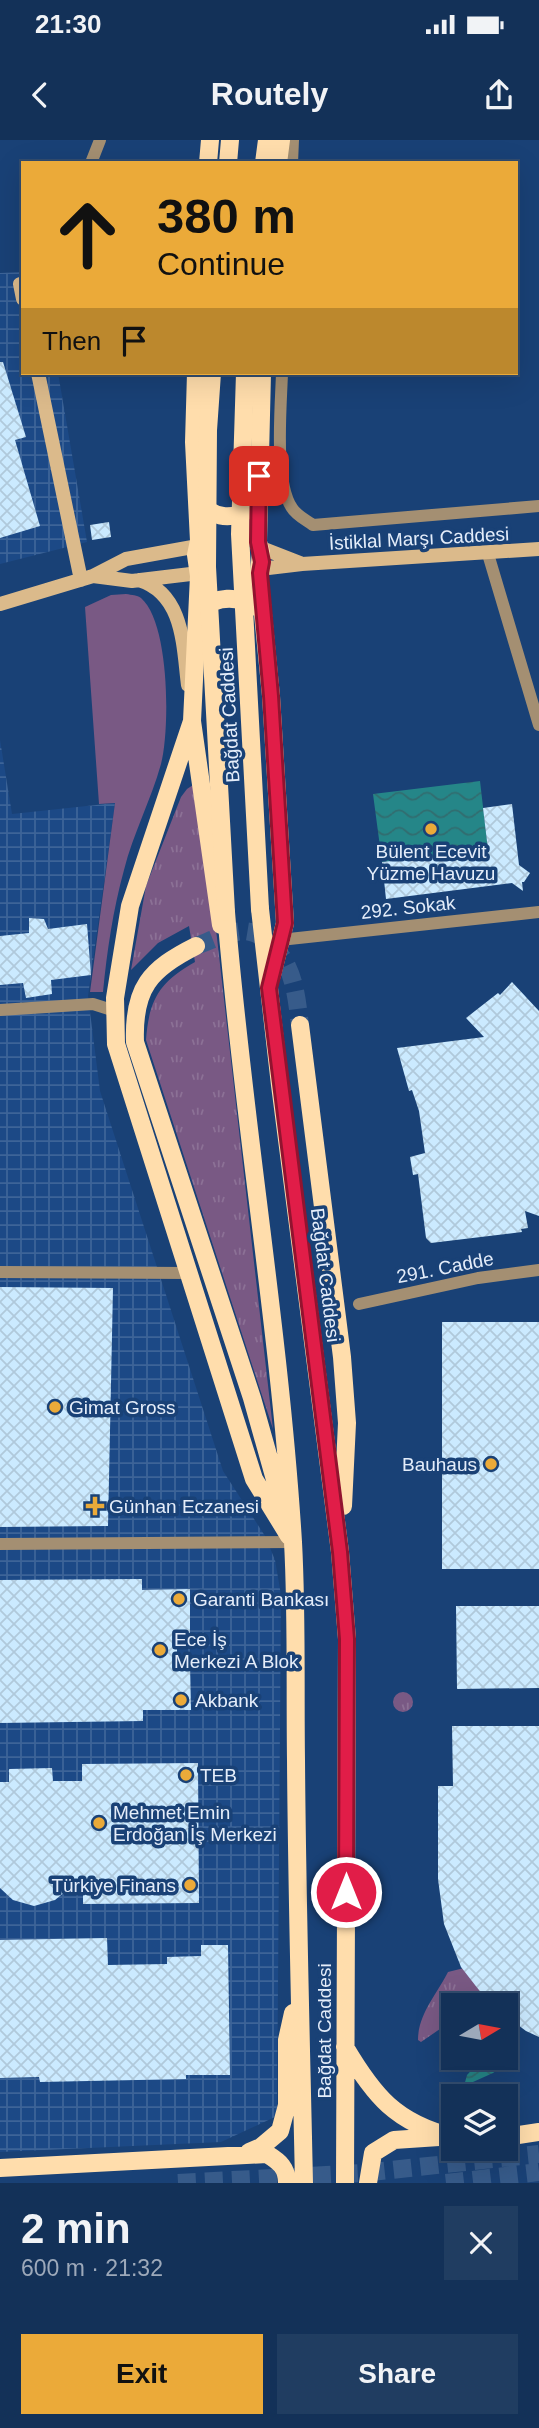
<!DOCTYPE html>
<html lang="en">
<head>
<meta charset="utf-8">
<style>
  body { margin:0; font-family:Arial,sans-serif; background:#203d61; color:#f1f3f6; height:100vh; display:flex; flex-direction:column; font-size:26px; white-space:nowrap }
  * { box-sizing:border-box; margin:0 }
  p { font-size:23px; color:#9da9ba }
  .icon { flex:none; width:38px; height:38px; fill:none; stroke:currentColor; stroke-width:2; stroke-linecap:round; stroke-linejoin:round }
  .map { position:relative; height:2043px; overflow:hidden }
  .panel { display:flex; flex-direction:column; background:#133158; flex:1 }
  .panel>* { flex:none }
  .hud { position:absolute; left:21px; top:21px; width:497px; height:214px; border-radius:0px; box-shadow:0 7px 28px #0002,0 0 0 2px #324c6e; background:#ebaa39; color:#111; overflow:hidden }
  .needle { width:46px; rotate:80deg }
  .fabs { position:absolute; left:441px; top:1853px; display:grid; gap:14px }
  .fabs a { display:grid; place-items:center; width:77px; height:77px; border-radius:0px; background:#133158; box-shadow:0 7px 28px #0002,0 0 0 2px #324c6e; font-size:35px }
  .pin { position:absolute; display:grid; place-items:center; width:60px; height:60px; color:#fff; margin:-30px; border-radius:14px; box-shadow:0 4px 10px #0006 }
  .me { position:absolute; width:77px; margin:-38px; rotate:0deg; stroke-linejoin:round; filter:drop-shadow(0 0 5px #0008) }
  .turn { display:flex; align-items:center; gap:24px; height:147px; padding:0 21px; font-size:32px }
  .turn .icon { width:91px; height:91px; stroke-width:2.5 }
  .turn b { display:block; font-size:49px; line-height:60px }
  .then { display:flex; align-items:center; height:66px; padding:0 21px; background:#0003; gap:14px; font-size:26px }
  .round { display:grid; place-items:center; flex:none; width:74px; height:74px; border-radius:0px; background:#203d61 }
  .overview { display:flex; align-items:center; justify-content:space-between; height:119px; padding:0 21px }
  h1 { font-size:42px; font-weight:600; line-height:52px }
  .action { display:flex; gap:14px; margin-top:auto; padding:14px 21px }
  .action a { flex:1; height:80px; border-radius:0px; background:#ebaa39; color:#111; font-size:28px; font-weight:600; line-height:80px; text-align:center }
  .action a+a { background:#203d61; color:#f1f3f6 }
  .status { display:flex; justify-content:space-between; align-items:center; height:49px; padding:0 35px; background:#133158; direction:ltr }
  .status svg { height:19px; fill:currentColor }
  header { display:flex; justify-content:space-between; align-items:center; height:91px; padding:0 21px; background:#133158; font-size:32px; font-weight:600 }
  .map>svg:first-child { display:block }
  .industrial { fill:url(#industrial-grid) }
  .grass { fill:url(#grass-tufts) }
  .park { fill:#795984 }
  .water { fill:url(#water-waves) }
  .building { fill:url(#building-cross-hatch) }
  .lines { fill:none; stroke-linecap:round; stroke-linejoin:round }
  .primary-tunnel { stroke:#375b8a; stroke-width:18; stroke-dasharray:18 9; stroke-linecap:butt }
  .street { stroke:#a48f72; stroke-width:12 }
  .secondary { stroke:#dbba8b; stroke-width:14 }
  .primary { stroke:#ffddac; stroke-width:18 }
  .primary-bridge { stroke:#ffddac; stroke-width:18 }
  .route-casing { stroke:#92132f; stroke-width:18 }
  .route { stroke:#e11d48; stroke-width:12 }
  .poi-dot { fill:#ebaa39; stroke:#194176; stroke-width:2.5 }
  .labels { text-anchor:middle; stroke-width:7; stroke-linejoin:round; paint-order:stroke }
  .street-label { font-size:19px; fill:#e4edfa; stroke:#194176 }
  .poi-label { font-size:19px; fill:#e4edfa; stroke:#194176; text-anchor:start }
</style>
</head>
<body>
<div class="status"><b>21:30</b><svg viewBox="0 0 49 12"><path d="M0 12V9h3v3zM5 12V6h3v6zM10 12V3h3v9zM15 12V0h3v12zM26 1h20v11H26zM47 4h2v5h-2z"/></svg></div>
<header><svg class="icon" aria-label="back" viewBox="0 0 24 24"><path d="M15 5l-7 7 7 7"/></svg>Routely<svg class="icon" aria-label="share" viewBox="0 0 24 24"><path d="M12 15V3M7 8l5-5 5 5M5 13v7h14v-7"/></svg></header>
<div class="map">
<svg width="539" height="2043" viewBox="0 0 539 2043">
  <defs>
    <pattern id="industrial-grid" width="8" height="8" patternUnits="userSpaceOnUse" patternTransform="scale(1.75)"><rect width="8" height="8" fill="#1c4986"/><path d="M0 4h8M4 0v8" fill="none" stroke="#3d6498"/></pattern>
    <pattern id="grass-tufts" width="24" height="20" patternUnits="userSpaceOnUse" patternTransform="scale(1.75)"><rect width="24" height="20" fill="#795984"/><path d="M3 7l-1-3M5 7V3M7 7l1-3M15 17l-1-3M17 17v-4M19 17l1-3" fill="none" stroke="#8c7196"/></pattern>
    <pattern id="water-waves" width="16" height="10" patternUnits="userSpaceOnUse" patternTransform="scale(1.75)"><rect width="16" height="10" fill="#258688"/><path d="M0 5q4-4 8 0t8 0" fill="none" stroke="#316d70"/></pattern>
    <pattern id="building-cross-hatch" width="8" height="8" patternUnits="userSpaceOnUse" patternTransform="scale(1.75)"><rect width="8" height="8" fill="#cbeaff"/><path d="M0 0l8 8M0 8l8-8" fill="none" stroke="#b0c9db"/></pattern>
  </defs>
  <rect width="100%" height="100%" fill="#194176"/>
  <path class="industrial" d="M 23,132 L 23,233 L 58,233 L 87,402 L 0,424 L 0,133 Z
    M 0,600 L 12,674 L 115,663 L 88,856 L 100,951 L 223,1331 L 265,1396 L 275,1420 L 281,1455 L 277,1976 L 221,2002 L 0,2012 Z"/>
  <path class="grass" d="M 193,645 L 200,649 L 273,1289 L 146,900 C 149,860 159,842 195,822 L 189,786 L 158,803 L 131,830 L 146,746 L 181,657 L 187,649 Z
    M393 1562a10 10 0 1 1 20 0a10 10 0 1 1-20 0Z
    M 472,1826 L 486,1849 L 469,1865 L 453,1866 L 453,1880 L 421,1902 L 418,1900 C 418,1874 437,1854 448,1832 Z"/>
  <path class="park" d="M 126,454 C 132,455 137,455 141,458 C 170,483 170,590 161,624 C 151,660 133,694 124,730 C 113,770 107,811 103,852 L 90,852 L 115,663 L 99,664 L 85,467 L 111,455 Z"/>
  <path class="water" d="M 480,641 L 488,710 L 382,722 L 373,654 Z
    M 507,1893 L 513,1917 L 493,1933 L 464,1946 L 467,1935 L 483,1918 L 506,1918 Z"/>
  <path class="building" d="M 0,222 L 3,222 L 26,297 L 15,300 L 40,386 L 0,398 Z
    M 109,382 L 111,397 L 92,400 L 90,385 Z
    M 512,664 L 519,725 L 530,733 L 524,742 L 522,742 L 523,751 L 512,743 L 386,759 L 382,722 L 488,710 L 483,668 Z
    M 29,778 L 44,779 L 48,789 L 87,784 L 91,835 L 51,840 L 52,854 L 26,858 L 23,843 L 0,845 L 0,796 L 29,793 Z
    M 512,842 L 539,871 L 539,1076 L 525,1071 L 528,1088 L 521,1089 L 522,1092 L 431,1103 L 426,1098 L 418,1034 L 413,1035 L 410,1017 L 425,1013 L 419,971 L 412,950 L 409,951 L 397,908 L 484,897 L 466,878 L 498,853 L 500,855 Z
    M 0,1147 L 113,1148 L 108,1386 L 0,1387 Z
    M 442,1182 L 539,1182 L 539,1429 L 442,1429 Z
    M 142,1439 L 142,1450 L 190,1449 L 190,1496 L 177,1496 L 177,1523 L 190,1523 L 191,1570 L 143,1570 L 143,1581 L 0,1583 L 0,1440 Z
    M 456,1466 L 539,1466 L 539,1548 L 457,1549 Z
    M 452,1586 L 539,1586 L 539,1897 L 526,1891 L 506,1876 L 506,1866 L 492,1866 L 489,1863 L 461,1827 L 444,1784 L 438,1739 L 438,1646 L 453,1646 Z
    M 198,1623 L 199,1763 L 83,1764 L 83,1737 L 55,1760 L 34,1766 L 13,1760 L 0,1748 L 0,1642 L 9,1642 L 9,1629 L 52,1628 L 53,1641 L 82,1641 L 82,1624 Z
    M 107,1798 L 108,1825 L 167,1824 L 167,1817 L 201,1816 L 201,1805 L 228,1805 L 230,1935 L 186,1935 L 186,1939 L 40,1942 L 39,1937 L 0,1938 L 0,1800 Z"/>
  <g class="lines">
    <path class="primary-tunnel" d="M 196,806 C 210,801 228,792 243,791 C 252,791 262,796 268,801 C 294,824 296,853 300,885
      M 178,2043 L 363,2033 L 539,2014
      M 446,2043 L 539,2032"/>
    <path class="street" d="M 91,23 L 100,0
      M 292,23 L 293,0
      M 282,233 C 281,266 274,342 292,368 C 296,375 306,380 313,385 L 539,366
      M 488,414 L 539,585
      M 280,800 L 539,772
      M 0,870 L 93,864 L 115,871
      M 0,1132 L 189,1133
      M 359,1164 L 478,1138 L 539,1130
      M 0,1404 L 293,1402"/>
    <path class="secondary" d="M 20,144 L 23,159
      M 38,233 L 81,440
      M 259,407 L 300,423
      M 260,429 L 302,424 L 539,409
      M 93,436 L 132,441 L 199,433
      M 139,440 C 184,454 183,506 188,545
      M 0,464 L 93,436 L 126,419 L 198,406"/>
    <path class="primary" d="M 208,23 L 210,0
      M 228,23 L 230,0
      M 264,23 L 267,0
      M 278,23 L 281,0
      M 196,233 L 194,302 L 199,401 L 196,415 L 199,436 L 192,581 L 221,785
      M 262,233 L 258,402 L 261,412 L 259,433 L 271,556 L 285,783 L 272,835
      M 197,361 C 214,378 231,382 252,367
      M 198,470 C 217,456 237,455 256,467
      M 192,581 L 130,766 L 115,858 L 116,904 L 254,1339 L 289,1396
      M 260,769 L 280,945 L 340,1412 L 347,1499 L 345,2043
      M 226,772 C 243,982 280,1191 293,1402 C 297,1475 295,1547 296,1620 C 297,1761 301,1902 304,2043
      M 196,806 C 150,829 133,848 135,902 L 252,1258 L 281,1361
      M 300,885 L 342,1217 L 347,1283 L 343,1366
      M 345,1907 C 374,1956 396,1983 453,1997
      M 506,1997 L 539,1992
      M 249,2012 L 261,2007 L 280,1991 L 287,1965 L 287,1900 L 293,1873
      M 0,2028 L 267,2014 C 280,2022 287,2028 287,2043
      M 368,2043 L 373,2013 L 394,2000 L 439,1997"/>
    <path class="primary-bridge" d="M 212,233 L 208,290 L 207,427 L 226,772
      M 245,233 L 240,394 L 260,769"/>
  </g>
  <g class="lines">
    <defs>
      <path id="route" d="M 259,336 L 258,402 L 262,422 L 260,433 L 271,556 L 285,783 L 269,848 L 340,1412 L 347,1499 L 346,1752"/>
    </defs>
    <use href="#route" class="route-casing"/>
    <use href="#route" class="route"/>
  </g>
  <g class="poi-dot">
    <circle cx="431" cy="689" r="7"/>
    <circle cx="55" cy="1267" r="7"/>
    <circle cx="491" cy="1324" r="7"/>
    <path d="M91.5 1355.5h7v7h7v7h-7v7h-7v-7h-7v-7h7z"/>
    <circle cx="179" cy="1459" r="7"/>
    <circle cx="160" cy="1510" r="7"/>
    <circle cx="181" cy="1560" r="7"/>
    <circle cx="186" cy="1635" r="7"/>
    <circle cx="99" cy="1683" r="7"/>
    <circle cx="190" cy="1745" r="7"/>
  </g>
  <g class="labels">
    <g class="street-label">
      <text transform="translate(419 398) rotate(-3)" y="7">İstiklal Marşı Caddesi</text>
      <text transform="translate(229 575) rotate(-93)" y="7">Bağdat Caddesi</text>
      <text transform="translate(408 767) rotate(-6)" y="7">292. Sokak</text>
      <text transform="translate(445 1127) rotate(-11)" y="7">291. Cadde</text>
      <text transform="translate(326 1135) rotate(83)" y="7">Bağdat Caddesi</text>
      <text transform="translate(324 1891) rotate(-90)" y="7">Bağdat Caddesi</text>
    </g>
    <g class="poi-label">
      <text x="431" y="718" text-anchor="middle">Bülent Ecevit<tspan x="431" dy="22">Yüzme Havuzu</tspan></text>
      <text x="69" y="1274">Gimat Gross</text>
      <text x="477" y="1331" text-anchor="end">Bauhaus</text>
      <text x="109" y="1373">Günhan Eczanesi</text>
      <text x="193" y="1466">Garanti Bankası</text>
      <text x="174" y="1506">Ece İş<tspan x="174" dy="22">Merkezi A Blok</tspan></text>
      <text x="195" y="1567">Akbank</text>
      <text x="200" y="1642">TEB</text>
      <text x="113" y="1679">Mehmet Emin<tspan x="113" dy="22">Erdoğan İş Merkezi</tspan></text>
      <text x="176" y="1752" text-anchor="end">Türkiye Finans</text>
    </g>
  </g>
</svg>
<div class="fabs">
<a><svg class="needle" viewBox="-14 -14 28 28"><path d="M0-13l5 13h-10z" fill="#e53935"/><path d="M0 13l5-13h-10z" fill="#9da9ba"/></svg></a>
<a><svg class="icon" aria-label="layers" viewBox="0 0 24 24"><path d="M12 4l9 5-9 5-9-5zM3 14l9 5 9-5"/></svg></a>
</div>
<div class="pin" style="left:259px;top:336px;background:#d93025"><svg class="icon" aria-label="arrive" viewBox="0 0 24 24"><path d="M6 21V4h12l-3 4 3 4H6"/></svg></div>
<svg class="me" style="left:346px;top:1752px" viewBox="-20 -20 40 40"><circle r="17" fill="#e11d48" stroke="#fff" stroke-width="3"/><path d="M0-11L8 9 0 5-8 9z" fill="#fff"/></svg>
<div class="hud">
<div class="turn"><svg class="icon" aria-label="ahead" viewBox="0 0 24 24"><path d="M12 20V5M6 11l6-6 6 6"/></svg><div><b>380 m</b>Continue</div></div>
<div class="then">Then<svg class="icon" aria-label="arrive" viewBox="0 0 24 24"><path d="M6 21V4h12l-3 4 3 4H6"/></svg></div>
</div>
</div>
<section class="panel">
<div class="overview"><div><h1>2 min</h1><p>600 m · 21:32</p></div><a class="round"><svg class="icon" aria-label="close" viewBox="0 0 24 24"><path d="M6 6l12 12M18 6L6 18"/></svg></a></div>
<div class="action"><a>Exit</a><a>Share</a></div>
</section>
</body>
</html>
